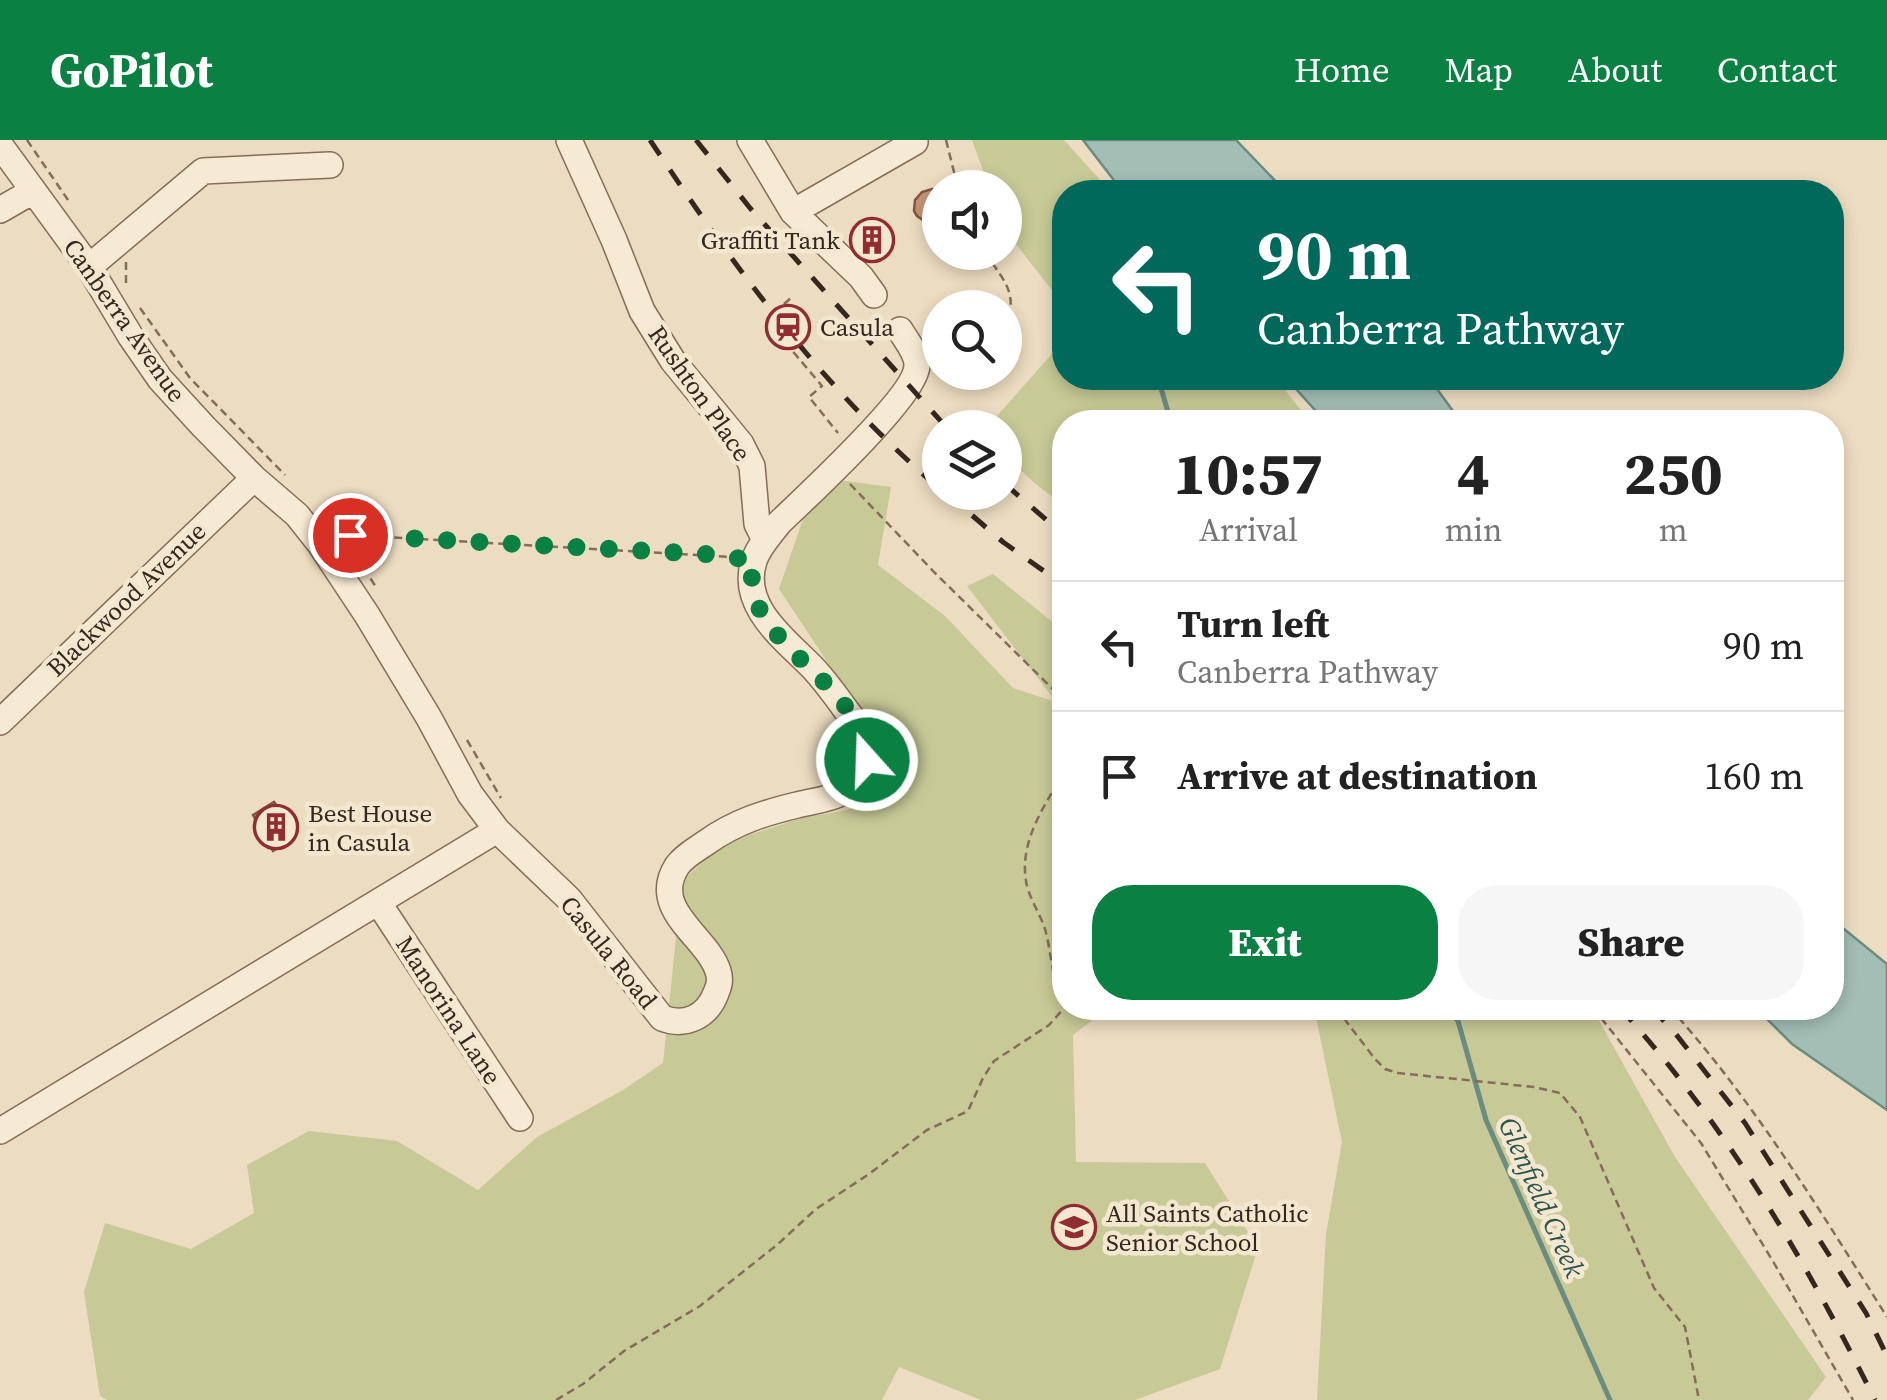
<!DOCTYPE html>
<html lang="en">
<head>
<meta charset="utf-8">
<style>
  body { margin:0; font-family:"Source Serif 4",serif; background:#f6f6f6; color:#222; height:100vh; display:flex; flex-direction:column; font-size:38px; white-space:nowrap }
  * { box-sizing:border-box; margin:0 }
  p { font-size:32px; color:#767676 }
  .icon { flex:none; width:55px; height:55px; fill:none; stroke:currentColor; stroke-width:2; stroke-linecap:round; stroke-linejoin:round }
  .map { position:relative; flex:1; overflow:hidden }
  .sheet { position:absolute; left:1052px; top:270px; width:792px; height:610px; display:flex; flex-direction:column; background:#fff; border-radius:40px; box-shadow:0 5px 15px #0003 }
  .sheet>* { flex:none }
  .top-card { position:absolute; left:1052px; top:40px; width:792px; height:210px; border-radius:40px; box-shadow:0 5px 15px #0003; background:#00695c; color:#fff; overflow:hidden }
  .tools { position:absolute; left:922px; top:30px; display:grid; gap:20px }
  .tools a { display:grid; place-items:center; width:100px; height:100px; border-radius:50%; background:#fff; box-shadow:0 5px 15px #0003; font-size:50px }
  .pin { position:absolute; display:grid; place-items:center; width:85px; height:85px; color:#fff; margin:-42px; border:5px solid #fff; border-radius:50%; box-shadow:0 2px 10px #0007 }
  .me { position:absolute; width:110px; margin:-55px; rotate:340deg; stroke-linejoin:round; filter:drop-shadow(0 0 8px #0008) }
  .turn { display:flex; align-items:center; gap:35px; height:210px; padding:0 40px; font-size:45px }
  .turn .icon { width:130px; height:130px; stroke-width:2.5 }
  .turn b { display:block; font-size:70px; line-height:85px }
  .eta { display:flex; justify-content:space-evenly; align-items:center; height:170px; text-align:center }
  .eta b { font-size:60px; font-weight:800; line-height:70px }
  .action { display:flex; gap:20px; margin-top:auto; padding:20px 40px }
  .action a { flex:1; height:115px; border-radius:40px; background:#0b8043; color:#fff; font-size:40px; font-weight:800; line-height:115px; text-align:center }
  .action a+a { background:#f6f6f6; color:#222 }
  ul { padding:0; list-style:none }
  li { display:flex; align-items:center; gap:30px; height:130px; padding:0 40px; border-top:2px solid #e0e0e0 }
  li div { flex:1 }
  li b { display:block; font-size:38px }
  li em { font-style:normal }
  header { display:flex; align-items:center; gap:60px; box-sizing:border-box; height:140px; padding:0 50px; background:#0b8043; color:#fff }
  header strong { font-size:48px }
  nav { display:flex; gap:55px; margin-inline-start:auto; font-size:35px }
  .map>svg:first-child { display:block }
  .green { fill:#c7c996 }
  .water { fill:#a3beb5; stroke:#6b8c81; stroke-width:2.5 }
  .lines { fill:none; stroke-linecap:round; stroke-linejoin:round }
  .stream { stroke:#6b8c81; stroke-width:5 }
  .building { fill:#c99478; stroke:#835640; stroke-width:2.5 }
  .minor-casing { stroke:#846d59; stroke-width:28 }
  .path { stroke:#846d59; stroke-width:2.5; stroke-dasharray:8 5; stroke-linecap:butt }
  .minor { stroke:#f7ead4; stroke-width:25 }
  .rail { stroke:#35271d; stroke-width:5; stroke-dasharray:18 18; stroke-linecap:butt }
  .route { stroke:#0b8043; stroke-width:18; stroke-dasharray:0 32.4 }
  .labels { text-anchor:middle; stroke-width:9; stroke-linejoin:round; paint-order:stroke }
  .poi-label { font-size:25px; fill:#35271d; stroke:#f4e7d0; text-anchor:start }
  .street-label { font-size:25px; fill:#35271d; stroke:#f4e7d0 }
  .water-label { font-size:28px; font-style:italic; fill:#2d544f; stroke:#f4e7d0 }
</style>
</head>
<body>
<header>
<strong>GoPilot</strong>
<nav><a>Home</a><a>Map</a><a>About</a><a>Contact</a></nav>
</header>
<div class="map">
<svg width="1887" height="1260" viewBox="0 0 1887 1260">
  <rect width="100%" height="100%" fill="#ecdcc1"/>
  <path class="green" d="M 972,0 L 1064,0 L 1111,52 L 1065,52 L 1065,167 L 1005,90 L 1005,48 L 989,47 Z
    M 1065,199 L 1065,238 L 1276,238 L 1310,282 L 1065,282 L 1065,366 C 1036,344 1006,328 1005,288 L 1002,287 L 997,276 Z
    M 838,340 L 891,347 L 878,425 L 945,476 L 1013,548 L 1056,562 L 967,446 L 993,434 L 1065,492 L 1065,868 L 1108,868 L 1073,895 L 1076,1022 L 1205,1023 L 1258,1108 L 1220,1229 L 1135,1260 L 981,1260 L 899,1227 L 882,1260 L 107,1260 L 100,1256 L 84,1152 L 105,1083 L 191,1109 L 254,1073 L 247,1025 L 309,991 L 397,1001 L 478,1050 L 537,997 L 623,950 L 663,923 L 682,741 L 724,703 L 802,678 L 848,670 L 882,641 L 883,606 L 779,449 L 804,376 Z
    M 1314,868 L 1592,868 L 1675,1017 L 1826,1237 L 1808,1260 L 1317,1260 L 1326,1094 L 1342,1002 Z"/>
  <path class="water" d="M 1083,0 L 1236,0 L 1286,52 L 1123,52 Z
    M 1286,238 L 1429,238 L 1461,282 L 1326,282 Z
    M 1833,780 L 1887,824 L 1887,970 L 1792,904 L 1756,868 L 1832,868 Z"/>
  <g class="lines">
    <path class="stream" d="M 1158,238 L 1171,282
      M 1447,868 L 1458,881 L 1486,980 L 1610,1260"/>
  </g>
  <path class="building" d="M 932,49 L 940,52 L 940,81 L 926,82 L 917,76 L 914,71 L 915,60 L 922,52 Z
    M856 98a16 16 0 1 1 32 0a16 16 0 1 1-32 0Z
    M 274,662 L 293,686 L 290,688 L 295,697 L 273,711 L 253,675 Z"/>
  <g class="lines">
    <defs>
      <path id="minor" d="M 569,0 L 614,100 L 642,171 L 673,221 L 741,304 L 752,326 L 757,384 L 765,400
        M 750,0 L 793,72 L 861,137 L 874,155
        M 0,5 L 89,127 L 131,197 L 160,239 L 203,286 L 254,338 L 297,375 L 320,404 L 367,475 L 429,578 L 470,654 L 497,690 L 569,759 L 662,878 C 685,887 707,877 716,853 C 719,846 721,840 718,831 C 707,796 649,770 677,726 C 684,716 697,709 707,702 C 735,682 764,673 797,665 C 812,661 828,660 841,653 C 854,646 867,633 867,618 C 867,599 857,584 846,570 C 836,556 825,541 813,528 C 786,500 739,467 754,421 C 758,407 770,395 779,383 C 805,358 917,255 917,225 C 917,213 906,200 900,190
        M 0,70 L 33,51
        M 793,72 L 915,2 L 914,0
        M 89,127 L 203,31 L 330,25
        M 0,582 L 254,338
        M 378,762 L 520,978
        M 0,991 L 497,690"/>
    </defs>
    <use href="#minor" class="minor-casing"/>
    <path class="path" d="M 27,0 L 68,60
      M 946,0 L 958,48
      M 985,112 C 1010,150 1017,151 1005,197
      M 126,122 L 126,144
      M 784,164 L 791,158
      M 140,168 L 190,238 L 285,335
      M 785,202 L 822,246 L 809,257 L 838,293
      M 850,344 L 935,433 L 1065,561
      M 342,395 L 376,447
      M 343,398 L 350,395 L 732,417
      M 467,600 L 501,658
      M 1065,631 C 1045,665 1017,703 1027,746 C 1031,761 1040,774 1045,789 C 1052,813 1051,842 1065,863
      M 1074,868 L 1096,868
      M 1336,868 L 1375,919 L 1385,929 L 1398,933 L 1534,947 L 1560,953 L 1580,977 L 1654,1148 L 1685,1187 L 1699,1260
      M 1593,868 L 1701,1003 L 1774,1123 L 1853,1260
      M 1670,868 C 1754,961 1820,1071 1887,1177
      M 556,1260 L 583,1244 L 624,1211 L 700,1166 L 778,1104 L 816,1069 L 869,1034 L 927,990 L 968,971 L 983,938 L 994,921 L 1049,885 L 1065,867"/>
    <use href="#minor" class="minor"/>
    <path class="rail" d="M 650,0 C 734,127 823,249 940,349
      M 696,0 L 750,68 L 947,288
      M 1005,344 L 1065,396
      M 945,352 L 1003,402 L 1065,446
      M 1620,868 C 1726,985 1805,1119 1875,1260
      M 1652,868 L 1675,893 L 1745,983 L 1866,1173 L 1887,1216"/>
  </g>
  <g class="lines">
    <path class="route" d="M 350,395 L 724,415 L 754,422 C 753,429 751,438 752,445 C 761,511 863,546 867,620"/>
  </g>
  <defs>
    <symbol id="building-ring" viewBox="-11 -11 22 22"><circle r="9.5" fill="#f4e7d0" stroke="#912c33" stroke-width="1.5"/><path d="M-4-6H4V6H1V3H-1V6H-4ZM-2.5-4.3h1.7v1.8h-1.7ZM.8-4.3h1.7v1.8H.8ZM-2.5-1h1.7V.8h-1.7ZM.8-1h1.7V.8H.8Z" fill="#912c33"/></symbol>
    <symbol id="station-ring" viewBox="-11 -11 22 22"><circle r="9.5" fill="#f4e7d0" stroke="#912c33" stroke-width="1.5"/><path d="M-3-6H3Q5-6 5-4V2Q5 4 3 4L4.5 6H3L1.5 4h-3L-3 6H-4.5L-3 4Q-5 4-5 2V-4Q-5-6-3-6ZM-3.5-4v3h7v-3ZM-3.5 1v1.5H-2V1ZM2 1v1.5H3.5V1Z" fill="#912c33"/></symbol>
    <symbol id="school-ring" viewBox="-11 -11 22 22"><circle r="9.5" fill="#f4e7d0" stroke="#912c33" stroke-width="1.5"/><path d="M0-5L7-2L0 1L-7-2ZM-4 1L0 2.5L4 1V4Q0 6-4 4Z" fill="#912c33"/></symbol>
  </defs>
  <g fill-rule="evenodd">
    <use href="#building-ring" x="847" y="75" width="50" height="50"/>
    <use href="#station-ring" x="763" y="162" width="50" height="50"/>
    <use href="#building-ring" x="251" y="662" width="50" height="50"/>
    <use href="#school-ring" x="1049" y="1062" width="50" height="50"/>
  </g>
  <g class="labels">
    <g class="poi-label">
      <text x="840" y="109" text-anchor="end">Graffiti Tank</text>
      <text x="820" y="196">Casula</text>
      <text x="308" y="682">Best House<tspan x="308" dy="29">in Casula</tspan></text>
      <text x="1106" y="1082">All Saints Catholic<tspan x="1106" dy="29">Senior School</tspan></text>
    </g>
    <g class="street-label">
      <text transform="translate(125 180) rotate(55)" y="9">Canberra Avenue</text>
      <text transform="translate(700 253) rotate(55)" y="9">Rushton Place</text>
      <text transform="translate(126 459) rotate(-44)" y="9">Blackwood Avenue</text>
      <text transform="translate(609 812) rotate(51)" y="9">Casula Road</text>
      <text transform="translate(449 870) rotate(57)" y="9">Manorina Lane</text>
    </g>
    <g class="water-label">
      <text transform="translate(1542 1057) rotate(66)" y="10">Glenfield Creek</text>
    </g>
  </g>
</svg>
<div class="tools">
<a><svg class="icon" aria-label="sound" viewBox="0 0 24 24"><path d="M4 9h4l5-4v14l-5-4H4zM17 9q2 3 0 6"/></svg></a>
<a><svg class="icon" aria-label="search" viewBox="0 0 24 24"><circle cx="10" cy="10" r="6"/><path d="M15 15l6 6"/></svg></a>
<a><svg class="icon" aria-label="layers" viewBox="0 0 24 24"><path d="M12 4l9 5-9 5-9-5zM3 14l9 5 9-5"/></svg></a>
</div>
<div class="pin" style="left:350px;top:395px;background:#d93025"><svg class="icon" aria-label="arrive" viewBox="0 0 24 24"><path d="M6 21V4h12l-3 4 3 4H6"/></svg></div>
<svg class="me" style="left:867px;top:620px" viewBox="-20 -20 40 40"><circle r="17" fill="#0b8043" stroke="#fff" stroke-width="3"/><path d="M0-11L8 9 0 5-8 9z" fill="#fff"/></svg>
<div class="top-card">
<div class="turn"><svg class="icon" aria-label="left" viewBox="0 0 24 24"><path d="M17 20v-9H6M10 6l-5 5 5 5"/></svg><div><b>90 m</b>Canberra Pathway</div></div>
</div>
<section class="sheet">
<div class="eta">
<div><b>10:57</b><p>Arrival</p></div>
<div><b>4</b><p>min</p></div>
<div><b>250</b><p>m</p></div>
</div>
<ul>
<li><svg class="icon" aria-label="left" viewBox="0 0 24 24"><path d="M17 20v-9H6M10 6l-5 5 5 5"/></svg><div><b>Turn left</b><p>Canberra Pathway</p></div><em>90 m</em></li>
<li><svg class="icon" aria-label="arrive" viewBox="0 0 24 24"><path d="M6 21V4h12l-3 4 3 4H6"/></svg><div><b>Arrive at destination</b></div><em>160 m</em></li>
</ul>
<div class="action"><a>Exit</a><a>Share</a></div>
</section>
</div>
</body>
</html>
